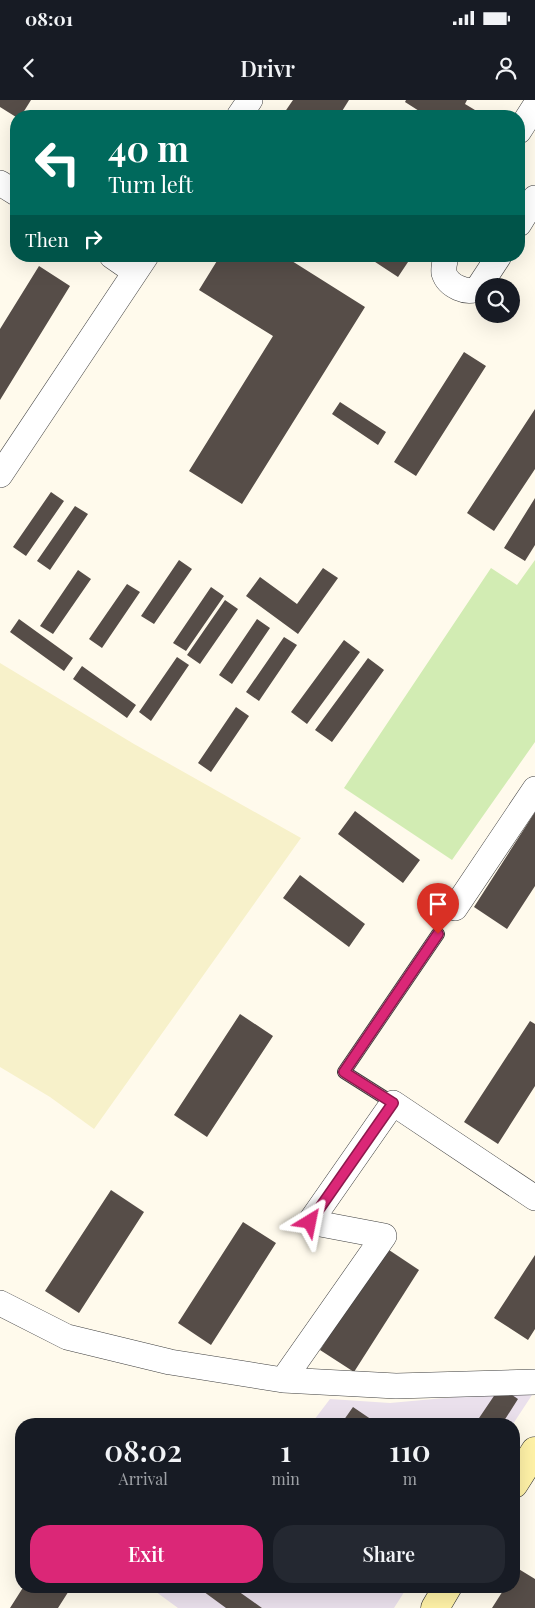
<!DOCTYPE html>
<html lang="en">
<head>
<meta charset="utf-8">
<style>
  body { margin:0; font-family:"Playfair Display",serif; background:#242831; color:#f1f3f6; height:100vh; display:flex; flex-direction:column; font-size:19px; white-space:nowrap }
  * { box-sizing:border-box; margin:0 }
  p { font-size:16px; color:#9ea1a6 }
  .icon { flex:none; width:28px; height:28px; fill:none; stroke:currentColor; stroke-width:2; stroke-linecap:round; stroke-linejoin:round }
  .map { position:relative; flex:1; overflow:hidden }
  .drawer { position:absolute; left:15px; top:1318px; width:505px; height:175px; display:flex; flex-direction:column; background:#171b24; border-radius:20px; box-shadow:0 5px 20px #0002 }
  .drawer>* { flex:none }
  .banner { position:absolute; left:10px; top:10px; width:515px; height:152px; border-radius:20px; box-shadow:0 5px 20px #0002; background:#00695c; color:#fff; overflow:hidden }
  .tools { position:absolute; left:475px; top:178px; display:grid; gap:10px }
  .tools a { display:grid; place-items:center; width:45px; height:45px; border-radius:50%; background:#171b24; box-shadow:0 5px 20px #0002; font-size:25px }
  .pin { position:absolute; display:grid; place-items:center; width:42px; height:42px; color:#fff; margin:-51px -21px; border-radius:50% 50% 50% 0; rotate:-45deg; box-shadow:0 0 5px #0007 }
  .pin .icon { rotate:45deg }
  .me { position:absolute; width:55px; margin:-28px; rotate:35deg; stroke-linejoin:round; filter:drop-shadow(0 0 4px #0008) }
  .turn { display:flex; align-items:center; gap:18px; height:105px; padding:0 15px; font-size:22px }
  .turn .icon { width:65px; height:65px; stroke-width:2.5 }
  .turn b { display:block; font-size:35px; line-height:42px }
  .then { display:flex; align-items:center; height:48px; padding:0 15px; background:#0003; gap:10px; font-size:19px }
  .eta { display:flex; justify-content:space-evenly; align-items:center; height:85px; text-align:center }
  .eta b { font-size:30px; font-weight:600; line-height:35px }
  .primary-button { display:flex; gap:10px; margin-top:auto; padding:10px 15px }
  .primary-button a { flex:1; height:58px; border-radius:20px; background:#db2777; color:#fff; font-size:20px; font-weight:600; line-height:58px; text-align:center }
  .primary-button a+a { background:#242831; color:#f1f3f6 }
  .status { display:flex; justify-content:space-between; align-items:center; height:35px; padding:0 25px; background:#171b24; direction:ltr }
  .status svg { height:14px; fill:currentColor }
  header { display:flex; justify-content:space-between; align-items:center; height:65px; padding:0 15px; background:#171b24; font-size:22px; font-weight:600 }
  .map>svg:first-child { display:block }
  .industrial { fill:#eae0ec }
  .farmland { fill:#f7f1ca }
  .green { fill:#d2ecb3 }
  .building { fill:#564d48 }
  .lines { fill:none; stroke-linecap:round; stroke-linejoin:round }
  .lane-casing { stroke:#3f3f3f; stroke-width:14 }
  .street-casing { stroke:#3f3f3f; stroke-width:26 }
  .secondary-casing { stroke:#2e2e2e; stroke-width:29 }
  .lane { stroke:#fff; stroke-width:12 }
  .street { stroke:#fff; stroke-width:25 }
  .secondary { stroke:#fff2a7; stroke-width:28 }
  .route-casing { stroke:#8e194d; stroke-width:12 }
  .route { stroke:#db2777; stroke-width:9 }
</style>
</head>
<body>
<div class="status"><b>08:01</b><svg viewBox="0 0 49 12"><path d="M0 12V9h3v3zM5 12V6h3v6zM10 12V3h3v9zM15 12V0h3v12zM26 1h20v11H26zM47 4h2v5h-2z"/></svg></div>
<header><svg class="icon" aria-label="back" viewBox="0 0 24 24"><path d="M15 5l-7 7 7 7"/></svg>Drivr<svg class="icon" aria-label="person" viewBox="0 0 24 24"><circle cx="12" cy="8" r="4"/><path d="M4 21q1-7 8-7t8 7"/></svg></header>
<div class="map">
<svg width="535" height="1508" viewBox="0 0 535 1508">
  <rect width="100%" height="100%" fill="#fffaec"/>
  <path class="industrial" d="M 532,1290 L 532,1295 L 513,1324 L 311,1324 L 330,1299 L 390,1303 Z
    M 148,1486 L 408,1486 L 394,1508 L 178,1508 Z"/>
  <path class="farmland" d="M 0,563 L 134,644 L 301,738 L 94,1029 L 50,997 L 0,967 Z"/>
  <path class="green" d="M 535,460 L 535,642 L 452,760 L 344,688 L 491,468 L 517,485 Z"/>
  <path class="building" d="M 0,0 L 31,0 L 21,16 L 16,17 L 0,7 Z
    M 293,0 L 349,0 L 339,16 L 282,16 Z
    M 406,0 L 467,0 L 465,4 L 485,16 L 427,16 L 405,2 Z
    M 220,156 L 284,156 L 365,207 L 242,404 L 189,371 L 273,236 L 199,190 Z
    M 366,156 L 412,156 L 398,177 Z
    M 39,166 L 70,186 L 0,300 L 0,229 Z
    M 464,252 L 486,266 L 416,376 L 394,362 Z
    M 340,302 L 386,332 L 378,345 L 332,314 Z
    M 535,309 L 535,369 L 494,431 L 467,413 Z
    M 51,392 L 64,401 L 26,456 L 13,447 Z
    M 535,398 L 535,445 L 525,461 L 504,448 Z
    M 75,406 L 88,414 L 50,470 L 37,461 Z
    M 179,460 L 192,469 L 154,524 L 141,516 Z
    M 323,468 L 338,478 L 298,534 L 246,496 L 260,477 L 297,504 Z
    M 78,470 L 91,479 L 53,534 L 40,526 Z
    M 127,484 L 140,492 L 102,548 L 89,539 Z
    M 211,487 L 224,496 L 186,551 L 173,543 Z
    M 225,500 L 238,509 L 200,564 L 187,555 Z
    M 19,519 L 73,558 L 64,571 L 10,532 Z
    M 257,519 L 270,528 L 232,584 L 219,575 Z
    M 284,537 L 297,545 L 259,601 L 246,592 Z
    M 344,540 L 360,552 L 307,624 L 291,612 Z
    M 177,557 L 189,565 L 151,621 L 139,612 Z
    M 368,558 L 384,570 L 332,642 L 315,630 Z
    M 82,566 L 136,605 L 127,618 L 73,579 Z
    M 236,607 L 249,616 L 211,672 L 198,663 Z
    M 355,711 L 420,760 L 403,783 L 338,734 Z
    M 535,712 L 535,786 L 507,829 L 474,807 Z
    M 300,775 L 365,824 L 349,847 L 283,798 Z
    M 240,914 L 273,936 L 207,1037 L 174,1015 Z
    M 530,921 L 535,924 L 535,986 L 498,1044 L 464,1022 Z
    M 111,1090 L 144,1112 L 79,1213 L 45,1191 Z
    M 243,1122 L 276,1143 L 211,1245 L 178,1223 Z
    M 386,1148 L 419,1170 L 354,1272 L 320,1250 Z
    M 535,1155 L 535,1229 L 528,1240 L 494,1218 Z
    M 500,1287 L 518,1299 L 502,1324 L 475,1324 Z
    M 353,1307 L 378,1324 L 341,1324 Z
    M 113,1318 L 123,1324 L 109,1324 Z
    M 517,1468 L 535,1479 L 535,1508 L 492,1508 L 506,1486 L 514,1486 L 514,1473 Z
    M 24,1486 L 72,1486 L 58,1508 L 10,1508 Z
    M 196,1486 L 231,1486 L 262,1508 L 226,1508 Z"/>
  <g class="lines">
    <defs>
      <path id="lane" d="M 393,1003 L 344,972 L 438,834"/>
      <path id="street" d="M 239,16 L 250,0
        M 519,31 L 535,6
        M 0,83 L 16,93
        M 519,124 L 535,98
        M 112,156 L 135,172
        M 446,156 C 445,161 443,169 444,173 C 448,186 468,195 478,188 L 499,156
        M 0,375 L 146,156
        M 455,808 L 535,689
        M 0,1203 L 67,1237 L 170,1262 L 283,1280 L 396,1286 L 535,1282
        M 283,1280 L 384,1136 L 310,1122 L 393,1003 L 535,1098"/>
      <path id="secondary" d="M 514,1384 L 535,1351
        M 435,1508 L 448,1486"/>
    </defs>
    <use href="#lane" class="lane-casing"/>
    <use href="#street" class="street-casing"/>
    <use href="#secondary" class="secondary-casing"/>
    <use href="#lane" class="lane"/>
    <use href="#street" class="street"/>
    <use href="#secondary" class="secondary"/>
  </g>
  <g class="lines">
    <defs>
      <path id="route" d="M 310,1122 L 393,1003 L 344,972 L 438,834"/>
    </defs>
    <use href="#route" class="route-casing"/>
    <use href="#route" class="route"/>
  </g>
</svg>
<div class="tools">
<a><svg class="icon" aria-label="search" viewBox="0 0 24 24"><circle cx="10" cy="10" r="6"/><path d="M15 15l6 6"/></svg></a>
</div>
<div class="pin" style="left:438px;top:834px;background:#d93025"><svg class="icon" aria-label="arrive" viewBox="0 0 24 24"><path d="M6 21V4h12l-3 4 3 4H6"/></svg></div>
<svg class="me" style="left:310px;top:1122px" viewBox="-20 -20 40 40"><path d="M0-17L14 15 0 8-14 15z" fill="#db2777" stroke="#fff" stroke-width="4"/></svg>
<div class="banner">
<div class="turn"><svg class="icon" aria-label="left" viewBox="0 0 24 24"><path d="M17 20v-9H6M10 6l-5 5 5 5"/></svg><div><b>40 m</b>Turn left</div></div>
<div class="then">Then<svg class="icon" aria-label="right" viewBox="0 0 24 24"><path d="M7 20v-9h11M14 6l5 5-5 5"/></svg></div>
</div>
<section class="drawer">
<div class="eta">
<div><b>08:02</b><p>Arrival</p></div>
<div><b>1</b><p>min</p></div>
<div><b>110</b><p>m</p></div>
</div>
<div class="primary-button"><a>Exit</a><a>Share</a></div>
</section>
</div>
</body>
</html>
